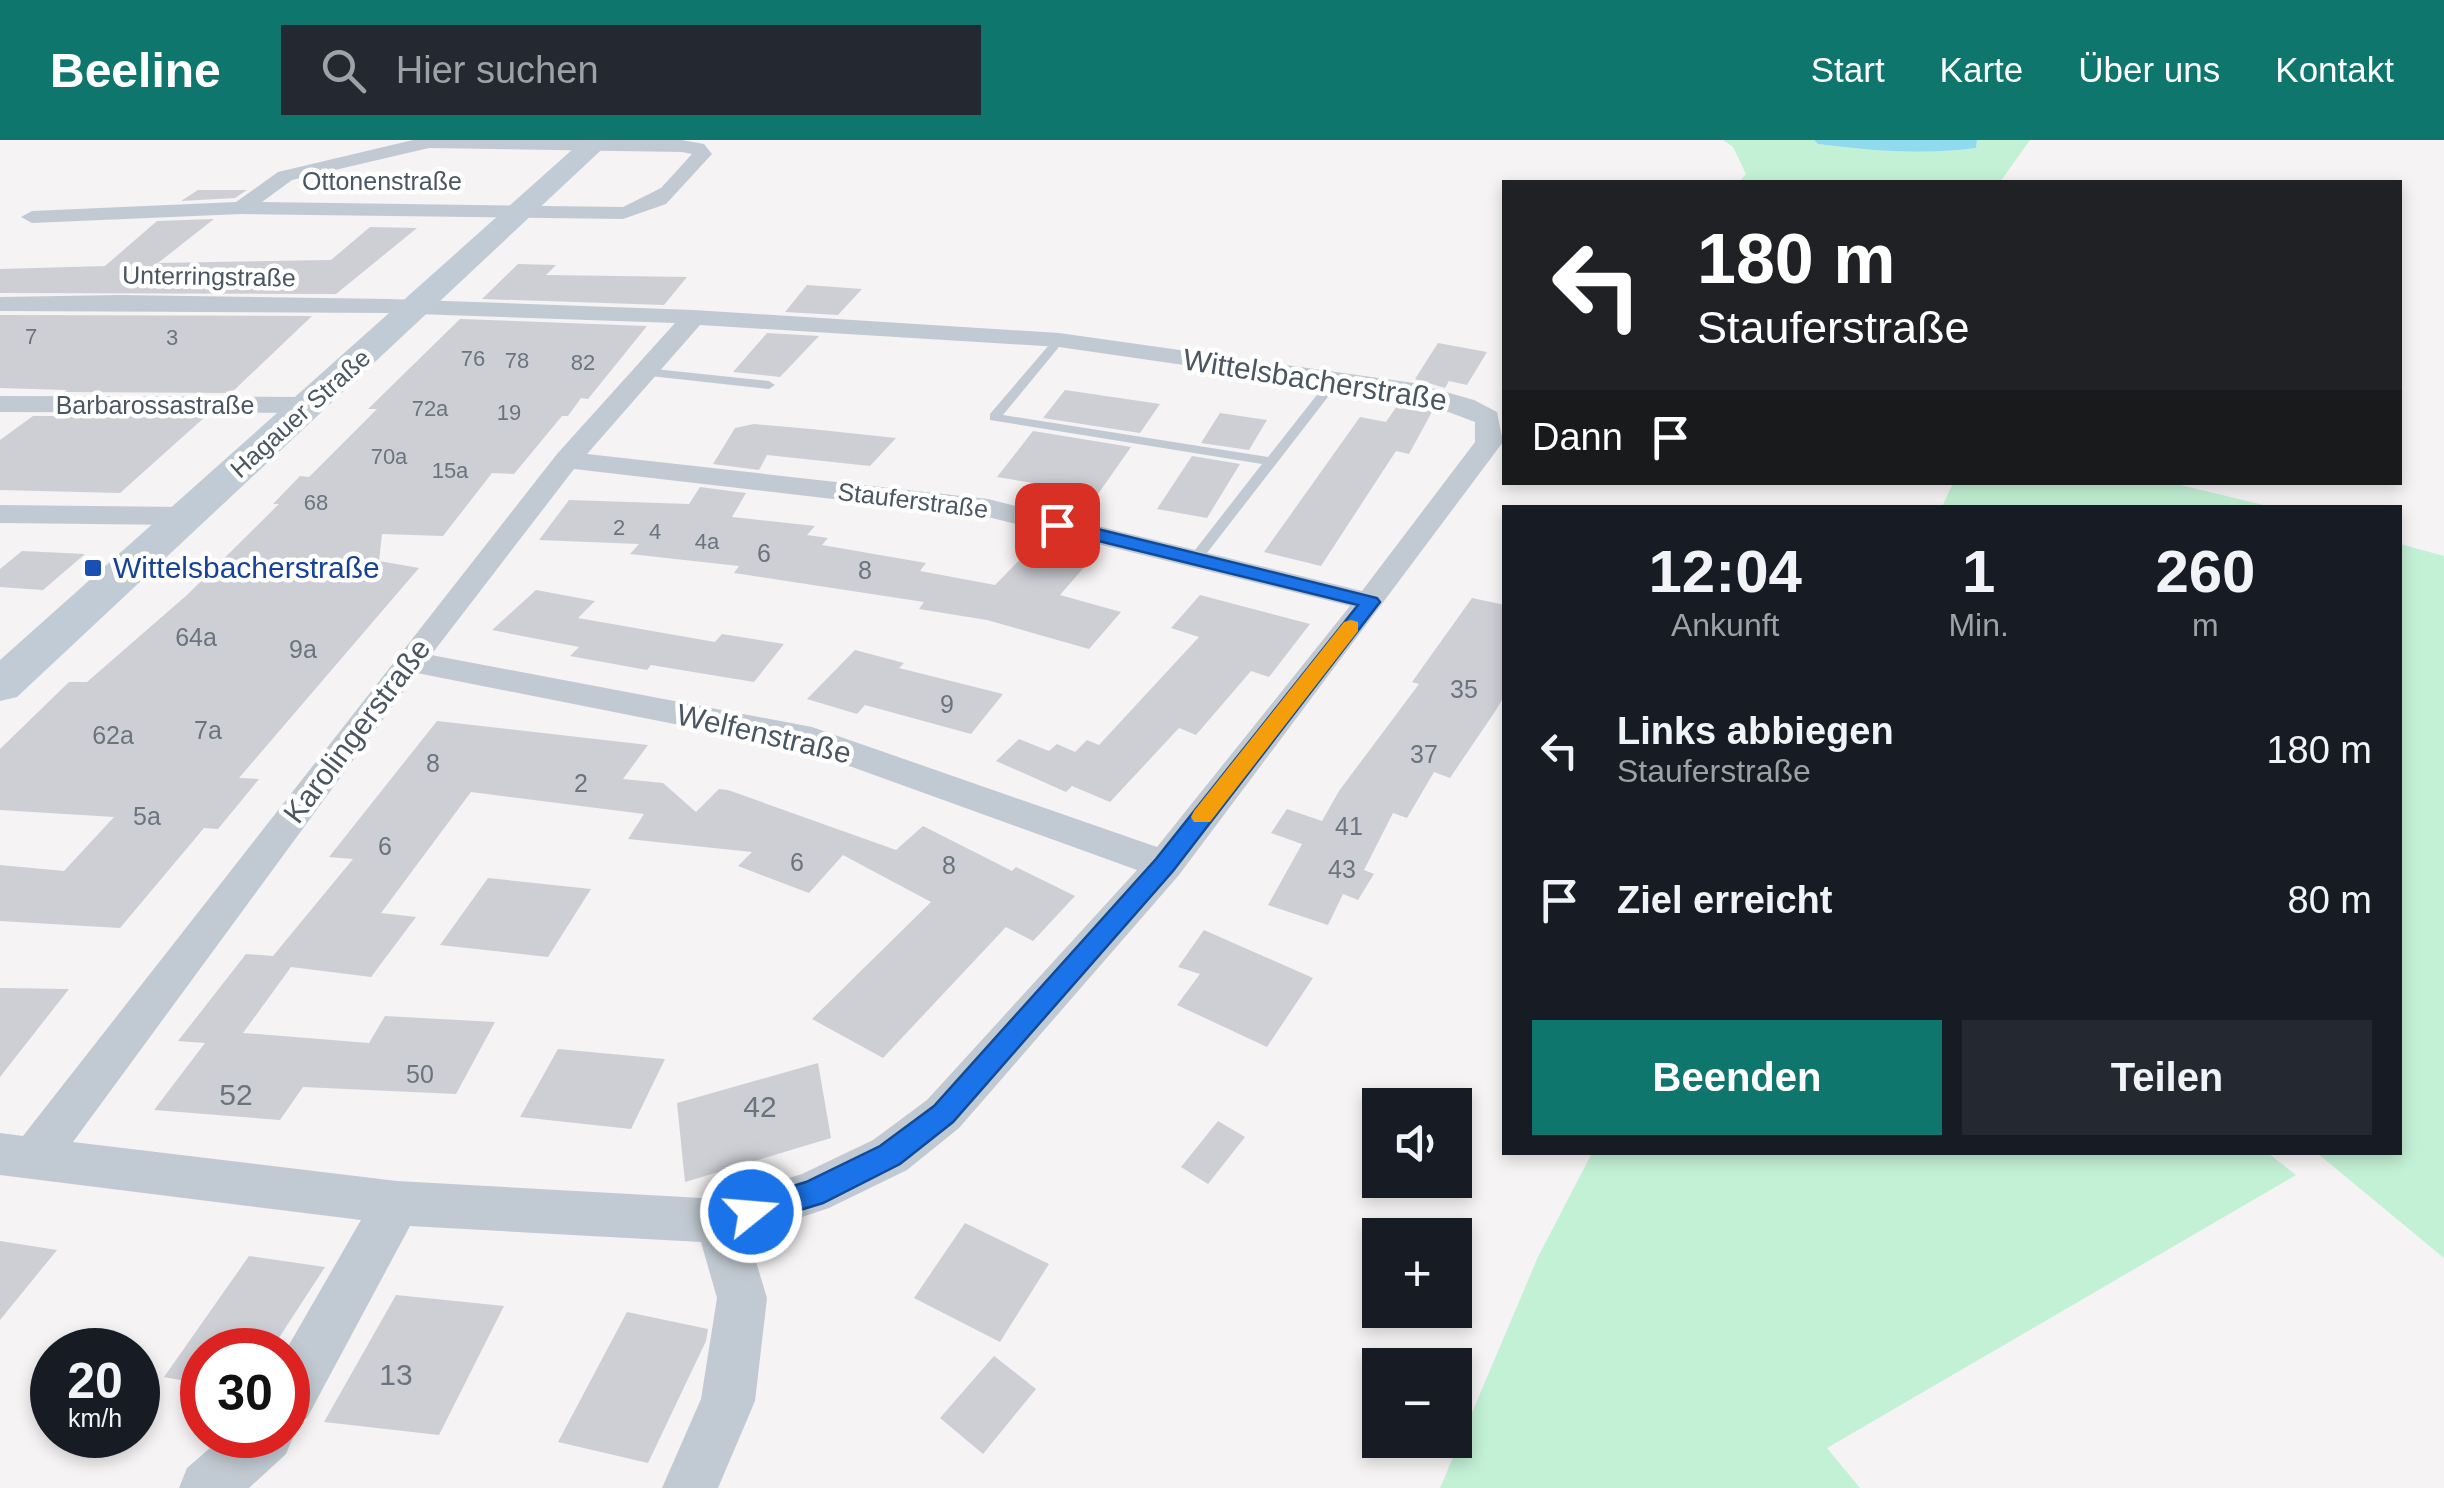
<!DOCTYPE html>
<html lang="de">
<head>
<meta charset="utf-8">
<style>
  body { margin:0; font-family:Helvetica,sans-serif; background:#242831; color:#f1f3f6; height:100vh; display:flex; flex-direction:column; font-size:38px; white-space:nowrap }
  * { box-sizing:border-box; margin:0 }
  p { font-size:32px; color:#9ea1a6 }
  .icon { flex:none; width:55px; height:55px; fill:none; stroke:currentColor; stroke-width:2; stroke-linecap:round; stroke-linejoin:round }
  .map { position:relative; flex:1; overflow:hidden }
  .sheet { position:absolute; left:1502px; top:365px; width:900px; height:650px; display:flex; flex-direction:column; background:#171b24; border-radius:0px; box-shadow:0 5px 15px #0003 }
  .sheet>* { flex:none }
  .hud { position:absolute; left:1502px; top:40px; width:900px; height:305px; border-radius:0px; box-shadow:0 5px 15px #0003; background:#202124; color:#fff; overflow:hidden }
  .controls { position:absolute; left:1362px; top:948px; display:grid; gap:20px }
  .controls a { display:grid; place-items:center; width:110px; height:110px; border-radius:0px; background:#171b24; box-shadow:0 5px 15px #0003; font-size:50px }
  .speed { position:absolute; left:30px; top:1188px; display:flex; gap:20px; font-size:50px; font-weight:700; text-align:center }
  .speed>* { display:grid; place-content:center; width:130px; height:130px; border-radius:50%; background:#171b24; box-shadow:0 5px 15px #0003; line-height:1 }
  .speed small { font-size:25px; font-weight:400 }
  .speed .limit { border:15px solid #d22; background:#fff; color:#111 }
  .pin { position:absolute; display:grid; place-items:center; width:85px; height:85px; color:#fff; margin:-42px; border-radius:20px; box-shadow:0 5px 15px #0006 }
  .me { position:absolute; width:110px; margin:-55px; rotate:73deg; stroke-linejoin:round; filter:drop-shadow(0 0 8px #0008) }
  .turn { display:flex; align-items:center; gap:35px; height:210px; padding:0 30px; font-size:45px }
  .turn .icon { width:130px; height:130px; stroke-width:2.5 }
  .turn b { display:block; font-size:70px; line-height:85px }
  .then { display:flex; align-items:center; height:95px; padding:0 30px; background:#0003; gap:20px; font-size:38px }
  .eta { display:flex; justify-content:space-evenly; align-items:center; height:170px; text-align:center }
  .eta b { font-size:60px; font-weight:700; line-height:70px }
  .cta { display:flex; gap:20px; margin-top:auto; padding:20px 30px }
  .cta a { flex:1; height:115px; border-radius:0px; background:#0f766e; color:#fff; font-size:40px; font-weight:700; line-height:115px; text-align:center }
  .cta a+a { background:#242831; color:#f1f3f6 }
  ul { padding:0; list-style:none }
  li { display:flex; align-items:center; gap:30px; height:150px; padding:0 30px }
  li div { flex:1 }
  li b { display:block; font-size:38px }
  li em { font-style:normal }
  header { display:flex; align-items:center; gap:60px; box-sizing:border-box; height:140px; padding:0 50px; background:#0f766e; color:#fff }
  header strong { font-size:48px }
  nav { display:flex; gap:55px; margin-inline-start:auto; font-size:35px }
  .search { width:700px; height:90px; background:#242831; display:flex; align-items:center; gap:25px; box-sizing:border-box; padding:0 35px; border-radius:0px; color:#9ea1a6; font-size:38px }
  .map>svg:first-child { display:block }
  .green { fill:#c3f1d5 }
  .water { fill:#90daee }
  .building { fill:#cdcfd5 }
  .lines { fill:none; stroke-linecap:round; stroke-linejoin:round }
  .lane { fill:#c1cad2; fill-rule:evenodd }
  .street { fill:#c1cad2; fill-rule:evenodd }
  .secondary { fill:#c1cbd6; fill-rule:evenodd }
  .route { fill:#1a73e8; stroke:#114b97; stroke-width:2.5 }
  .slow { fill:#f59e0b }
  .transit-dot { fill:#1a4fb4; stroke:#fff; stroke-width:4 }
  .labels { text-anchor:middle; stroke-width:9; stroke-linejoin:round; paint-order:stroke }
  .far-number-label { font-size:22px; fill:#6b747e }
  .far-street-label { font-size:25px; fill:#4a5661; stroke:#fff }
  .number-label { font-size:25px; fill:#6b747e }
  .street-label { font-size:30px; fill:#4a5661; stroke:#fff }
  .transit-label { font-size:30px; fill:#164399; stroke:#fff; text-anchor:start }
  .near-number-label { font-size:30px; fill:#6b747e }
</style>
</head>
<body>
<header>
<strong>Beeline</strong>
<div class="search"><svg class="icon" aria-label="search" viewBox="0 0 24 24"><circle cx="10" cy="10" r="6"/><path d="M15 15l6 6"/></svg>Hier suchen</div>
<nav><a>Start</a><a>Karte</a><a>Über uns</a><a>Kontakt</a></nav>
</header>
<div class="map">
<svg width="2444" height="1348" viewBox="0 0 2444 1348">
  <rect width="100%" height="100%" fill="#f5f3f3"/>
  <path class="green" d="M 1723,0 L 1814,0 L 1818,4 C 1872,11 1922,15 1976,8 L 1977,0 L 2030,0 L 2000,42 L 1739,42 L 1746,34 L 1733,7 Z
    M 1953,343 L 2172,343 L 2272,367 L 1942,367 Z
    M 2400,404 L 2444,416 L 2444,1118 L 2317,1013 L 2400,1012 Z
    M 2268,1013 L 2296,1035 L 1827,1308 L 1860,1348 L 1440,1348 L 1538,1117 L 1592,1013 Z"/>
  <path class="water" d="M 1814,0 L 1977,0 L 1976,8 C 1922,15 1872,11 1818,4 Z"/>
  <path class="building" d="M 198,50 L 247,50 L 235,58 L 181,61 Z
    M 214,79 L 158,123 L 331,120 L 370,87 L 417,88 L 336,154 L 0,153 L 0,129 L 105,126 L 157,81 Z
    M 518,124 L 556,125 L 546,135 L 687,137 L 664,165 L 482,159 Z
    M 807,145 L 862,149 L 838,175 L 785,172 Z
    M 0,175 L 312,176 L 231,253 L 64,252 L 67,250 L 0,248 Z
    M 460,179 L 647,186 L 588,259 L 581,258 L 568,276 L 562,276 L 514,334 L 492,333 L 443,396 L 382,394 L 379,421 L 419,428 L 239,638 L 259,639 L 218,689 L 204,688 L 120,788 L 0,781 L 0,725 L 64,731 L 114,677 L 0,670 L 0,609 L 69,542 L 87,542 L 187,455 L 279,364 L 273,364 L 300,336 L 309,337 L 377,269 L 368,269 Z
    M 767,193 L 819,196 L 780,237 L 733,232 Z
    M 1438,203 L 1487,212 L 1467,245 L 1449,241 L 1445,248 L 1415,239 Z
    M 1065,250 L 1160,264 L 1140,293 L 1043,278 Z
    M 1401,260 L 1433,270 L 1409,314 L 1396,311 L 1321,426 L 1264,412 L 1360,277 L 1386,282 Z
    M 1220,273 L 1267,280 L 1249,310 L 1201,303 Z
    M 33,276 L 206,276 L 120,353 L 0,350 L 0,300 Z
    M 754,284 L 811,289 L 896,298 L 870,326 L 767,315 L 759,330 L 713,324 L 735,288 Z
    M 1033,291 L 1131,307 L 1098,354 L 997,337 Z
    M 1192,316 L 1240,324 L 1207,378 L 1157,369 Z
    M 700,347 L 746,353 L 732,377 L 815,386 L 807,395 L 828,398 L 822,405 L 926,423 L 920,431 L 995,445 L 1037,402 L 1071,410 L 1093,417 L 1060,455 L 1121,472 L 1089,509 L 987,480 L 919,469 L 924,462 L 734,433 L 739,426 L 630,414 L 639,404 L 539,400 L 569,360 L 689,364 Z
    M 22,411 L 85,414 L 43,450 L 0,447 L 0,429 Z
    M 536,450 L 595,461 L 578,478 L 715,502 L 722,494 L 784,504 L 754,542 L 651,525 L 647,530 L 570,516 L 579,507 L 492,490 Z
    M 1200,455 L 1310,484 L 1269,537 L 1251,531 L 1196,595 L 1179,588 L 1110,662 L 1072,646 L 1066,652 L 996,621 L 1019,599 L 1049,611 L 1057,604 L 1075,612 L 1087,600 L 1099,605 L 1199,497 L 1171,488 Z
    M 1472,458 L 1505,465 L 1505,555 L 1496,570 L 1450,638 L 1434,632 L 1407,678 L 1393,673 L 1364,730 L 1374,734 L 1358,760 L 1343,754 L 1328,785 L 1268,765 L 1302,704 L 1271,693 L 1287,669 L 1322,681 L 1339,651 L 1419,544 L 1412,542 Z
    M 855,510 L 904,523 L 899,528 L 1003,554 L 971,594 L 865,565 L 857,574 L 807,559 Z
    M 437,581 L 648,605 L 623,639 L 663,643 L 696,672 L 719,649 L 728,650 L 896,710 L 923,686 L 1012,731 L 1016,727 L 1075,756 L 1033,801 L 1006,787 L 883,918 L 812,879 L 931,762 L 843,715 L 809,753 L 738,726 L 752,712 L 628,699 L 644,674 L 471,652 L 381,773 L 416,777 L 371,837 L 291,827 L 243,893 L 369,903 L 385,876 L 495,882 L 456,954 L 303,947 L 280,980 L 154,970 L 205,903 L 178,901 L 246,814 L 273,816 L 353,719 L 329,717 Z
    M 488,738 L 591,749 L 548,817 L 440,805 Z
    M 1204,790 L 1313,838 L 1267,907 L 1177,865 L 1200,834 L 1178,827 Z
    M 0,848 L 69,849 L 0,937 Z
    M 558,909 L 665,919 L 631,989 L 520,977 Z
    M 818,923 L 831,998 L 685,1042 L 677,963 Z
    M 1218,981 L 1245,997 L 1208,1044 L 1181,1027 Z
    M 965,1083 L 1049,1124 L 1000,1202 L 914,1158 Z
    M 0,1101 L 57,1110 L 0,1180 Z
    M 249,1116 L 325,1127 L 271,1210 L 202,1210 L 202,1244 L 164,1237 Z
    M 396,1155 L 504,1166 L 439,1295 L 324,1282 Z
    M 627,1172 L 708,1189 L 706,1201 L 648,1323 L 558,1302 Z
    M 994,1216 L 1036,1249 L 983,1314 L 940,1278 Z"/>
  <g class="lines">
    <path class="lane" d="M 1059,197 L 1065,200 L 1063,202 L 1003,275 L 1268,317 L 1331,237 L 1341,240 L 1200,422 L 1195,423 L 1188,419 L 1262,324 L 990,280 L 990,274 L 1055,198 Z
      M 645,228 L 769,241 L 775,245 L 769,249 L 641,235 L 641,229 Z"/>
    <path class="street" d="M 413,0 L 682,0 L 704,4 L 712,14 L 666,64 L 623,79 L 241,74 L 32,83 L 21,77 L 32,71 L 236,62 L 278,32 ZM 429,8 L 682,12 L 692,14 L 661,48 L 623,67 L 262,62 L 292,40 Z
      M 120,155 L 389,159 L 694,170 L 1059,193 L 1414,243 L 1474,260 L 1497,272 L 1503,302 L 1179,735 L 959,988 L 907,1030 L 829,1068 L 748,1095 L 767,1158 L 755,1261 L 718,1348 L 662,1348 L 701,1259 L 717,1158 L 701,1102 L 410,1086 L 307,1278 L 290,1285 L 294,1295 L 286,1314 L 249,1348 L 179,1348 L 187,1328 L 225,1295 L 288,1295 L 286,1210 L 361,1080 L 0,1035 L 0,993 L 23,996 L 557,314 L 675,183 L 389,173 L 0,171 L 0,157 ZM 700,185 L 1059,207 L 1411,258 L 1475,282 L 1475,302 L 1362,451 L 988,359 L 587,314 ZM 574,329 L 988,377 L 1350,466 L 1157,707 L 812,587 L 431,515 ZM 417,533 L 805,610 L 1137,730 L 927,960 L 873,1000 L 802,1034 L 720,1059 L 397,1041 L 73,1002 Z
      M 0,256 L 310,257 L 323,265 L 310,273 L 0,272 Z
      M 0,365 L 183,367 L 193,370 L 198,376 L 193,382 L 183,385 L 0,383 Z"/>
    <path class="secondary" d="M 583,0 L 612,0 L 17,557 L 0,561 L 0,520 Z"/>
  </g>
  <path class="route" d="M 1057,379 L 1377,458 L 1380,462 L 1173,731 L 953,982 L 900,1024 L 823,1063 L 751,1085 L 740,1082 L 736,1072 L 740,1062 L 806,1042 L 880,1006 L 934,966 L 1156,719 L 1358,465 L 1050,389 L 1050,381 Z"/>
  <path class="slow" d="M 1351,480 L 1358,482 L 1358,491 L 1210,682 L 1194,682 L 1191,677 L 1194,671 L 1344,482 Z"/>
  <rect class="transit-dot" x="83" y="418" width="20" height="20" rx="5"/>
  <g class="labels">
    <g class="far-number-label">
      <text x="31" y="204">7</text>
      <text x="172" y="205">3</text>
      <text x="473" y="226">76</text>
      <text x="517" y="228">78</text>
      <text x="583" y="230">82</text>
      <text x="430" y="276">72a</text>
      <text x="509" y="280">19</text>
      <text x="389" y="324">70a</text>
      <text x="450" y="338">15a</text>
      <text x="316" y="370">68</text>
      <text x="619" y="395">2</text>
      <text x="655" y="399">4</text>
      <text x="707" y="409">4a</text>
    </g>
    <g class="far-street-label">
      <text x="382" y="50">Ottonenstraße</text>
      <text transform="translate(209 136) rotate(1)" y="9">Unterringstraße</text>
      <text x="155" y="274">Barbarossastraße</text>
      <text transform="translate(300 273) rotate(-42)" y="9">Hagauer Straße</text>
      <text transform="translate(913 360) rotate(7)" y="9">Stauferstraße</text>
    </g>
    <g class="number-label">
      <text x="764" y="422">6</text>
      <text x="865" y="439">8</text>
      <text x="196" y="506">64a</text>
      <text x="303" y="518">9a</text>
      <text x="1464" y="558">35</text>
      <text x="947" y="573">9</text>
      <text x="208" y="599">7a</text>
      <text x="113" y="604">62a</text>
      <text x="1424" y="623">37</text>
      <text x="433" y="632">8</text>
      <text x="581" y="652">2</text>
      <text x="147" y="685">5a</text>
      <text x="1349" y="695">41</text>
      <text x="385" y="715">6</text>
      <text x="797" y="731">6</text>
      <text x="949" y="734">8</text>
      <text x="1342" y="738">43</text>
      <text x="420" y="943">50</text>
    </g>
    <g class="street-label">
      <text transform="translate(1315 240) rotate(9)" y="10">Wittelsbacherstraße</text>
      <text transform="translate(357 591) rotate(-53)" y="10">Karolingerstraße</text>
      <text transform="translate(764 594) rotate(13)" y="10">Welfenstraße</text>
    </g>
    <g class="transit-label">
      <text x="113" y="438">Wittelsbacherstraße</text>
    </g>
    <g class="near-number-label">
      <text x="236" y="965">52</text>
      <text x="760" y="977">42</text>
      <text x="396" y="1245">13</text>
    </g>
  </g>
</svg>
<div class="controls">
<a><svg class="icon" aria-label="sound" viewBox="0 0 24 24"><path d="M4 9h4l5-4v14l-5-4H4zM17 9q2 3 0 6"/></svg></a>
<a>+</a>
<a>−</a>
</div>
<div class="speed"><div>20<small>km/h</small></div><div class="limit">30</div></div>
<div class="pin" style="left:1057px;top:385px;background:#d93025"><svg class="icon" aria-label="arrive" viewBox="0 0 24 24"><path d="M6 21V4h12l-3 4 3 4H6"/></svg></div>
<svg class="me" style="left:751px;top:1072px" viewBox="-20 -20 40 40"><circle r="17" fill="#1a73e8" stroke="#fff" stroke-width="3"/><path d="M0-11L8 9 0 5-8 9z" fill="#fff"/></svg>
<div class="hud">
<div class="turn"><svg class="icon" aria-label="left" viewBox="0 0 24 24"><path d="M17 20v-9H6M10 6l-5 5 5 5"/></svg><div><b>180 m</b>Stauferstraße</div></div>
<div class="then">Dann<svg class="icon" aria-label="arrive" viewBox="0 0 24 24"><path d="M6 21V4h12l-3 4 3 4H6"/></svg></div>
</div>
<section class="sheet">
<div class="eta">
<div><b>12:04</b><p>Ankunft</p></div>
<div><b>1</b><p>Min.</p></div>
<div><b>260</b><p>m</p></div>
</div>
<ul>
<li><svg class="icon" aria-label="left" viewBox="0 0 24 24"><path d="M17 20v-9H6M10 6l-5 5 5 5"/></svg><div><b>Links abbiegen</b><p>Stauferstraße</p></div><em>180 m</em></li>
<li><svg class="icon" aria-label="arrive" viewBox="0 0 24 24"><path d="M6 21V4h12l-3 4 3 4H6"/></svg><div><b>Ziel erreicht</b></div><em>80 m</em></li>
</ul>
<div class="cta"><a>Beenden</a><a>Teilen</a></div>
</section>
</div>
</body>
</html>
